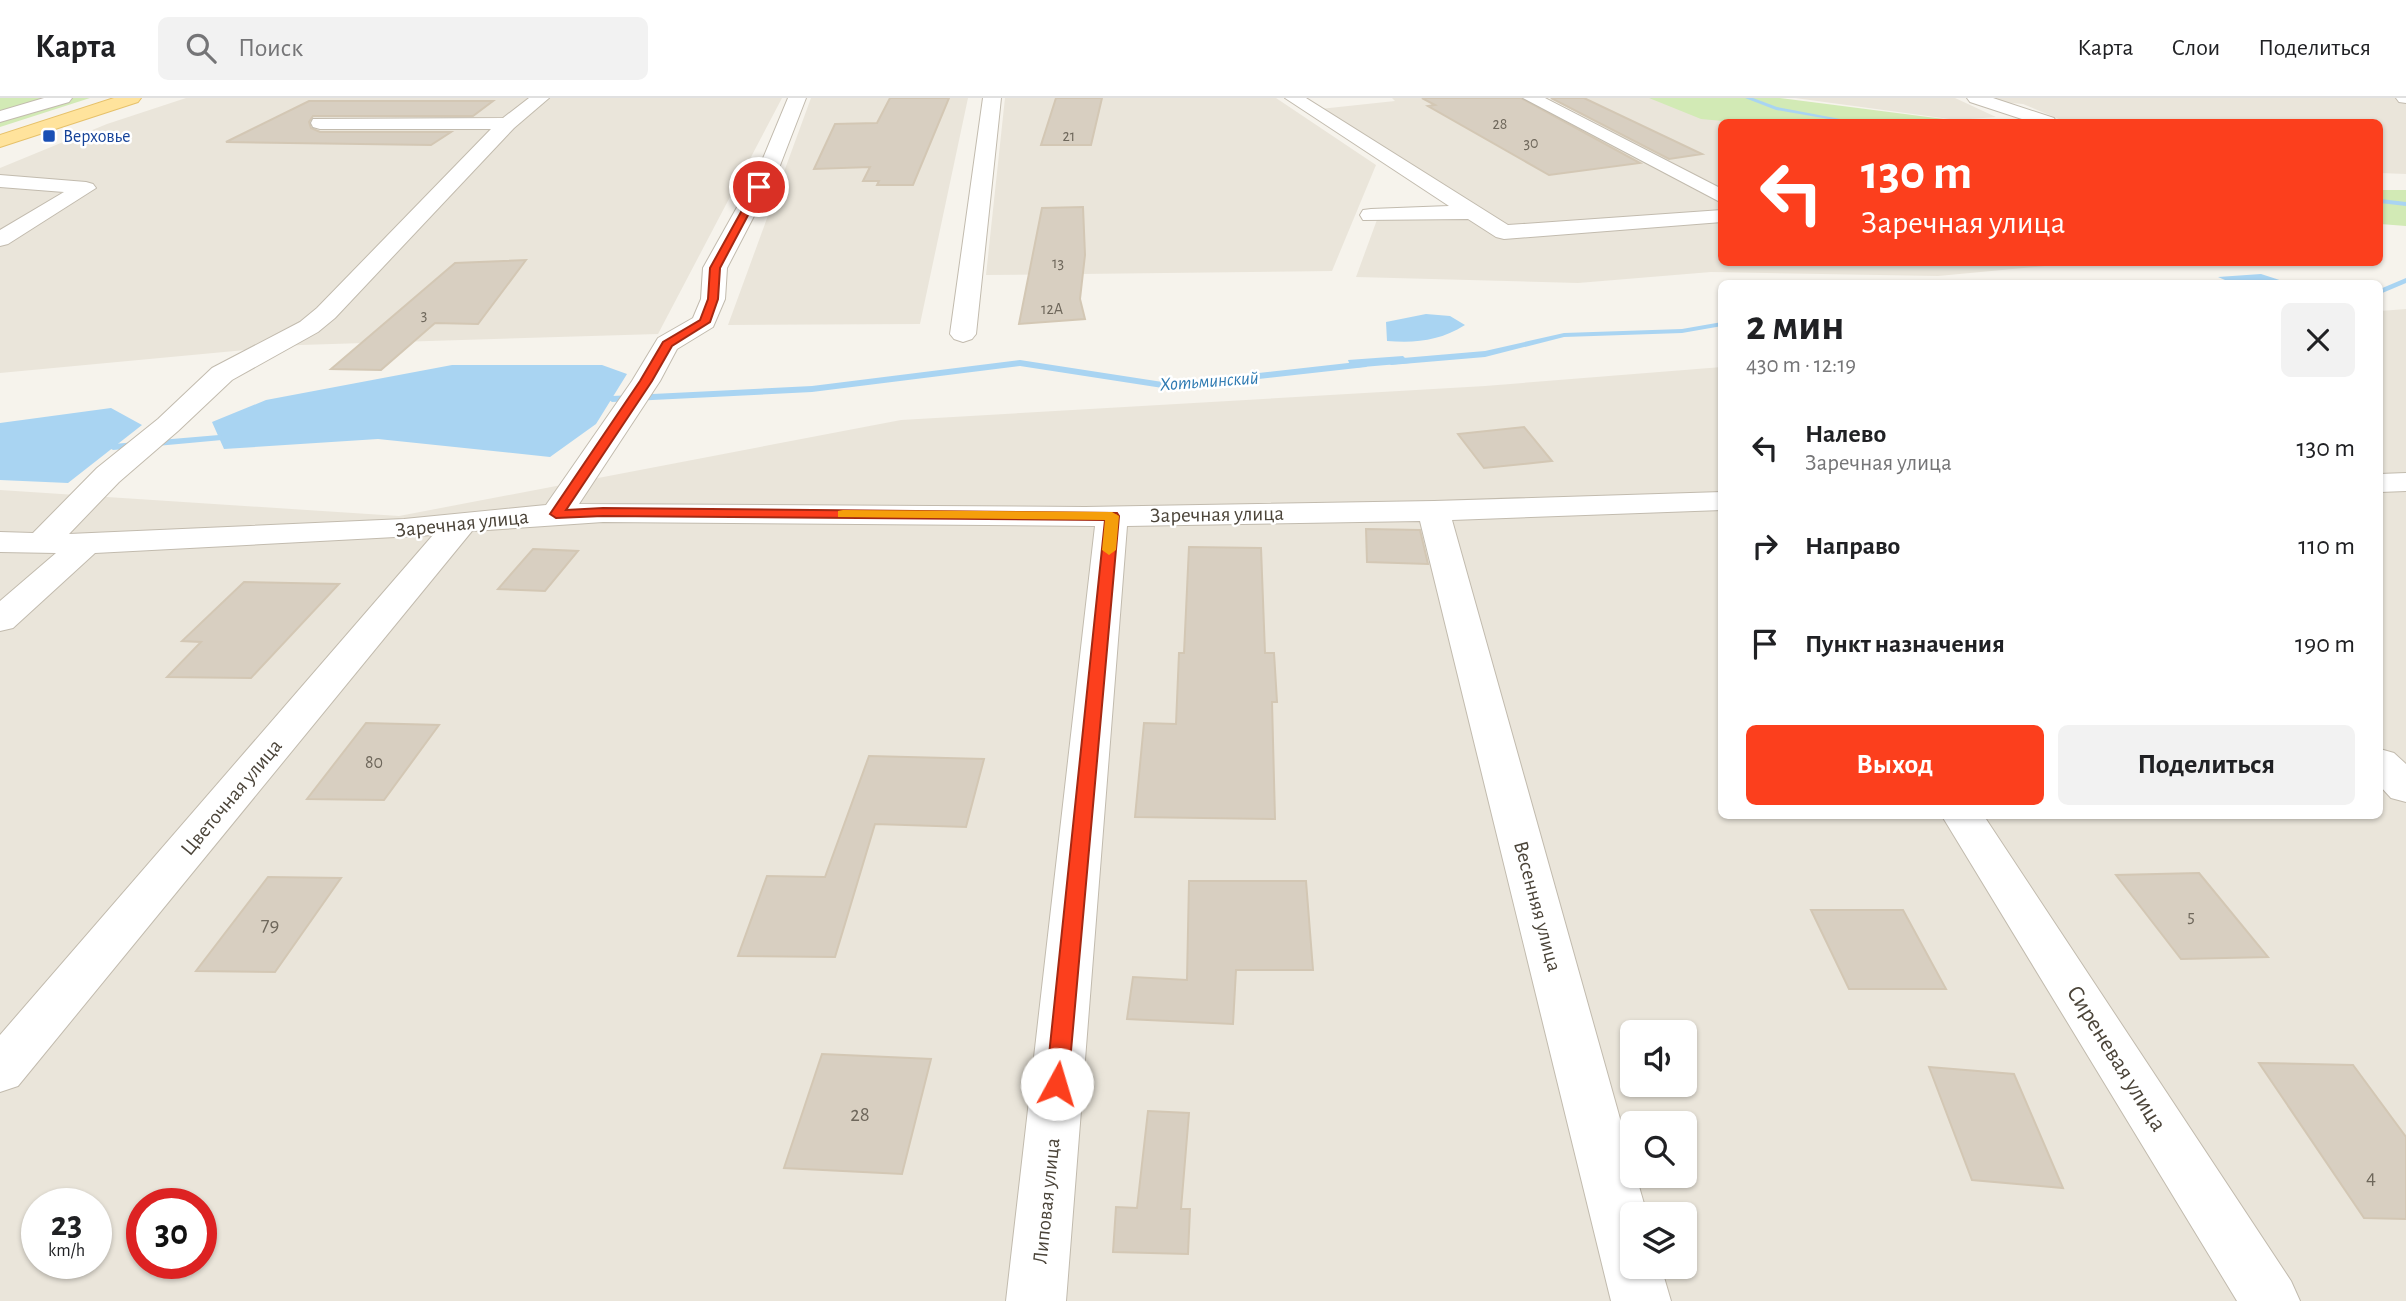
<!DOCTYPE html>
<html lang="ru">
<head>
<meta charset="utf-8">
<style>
  body { margin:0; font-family:"Alegreya Sans",sans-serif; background:#f2f2f2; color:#202124; height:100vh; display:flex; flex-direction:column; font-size:26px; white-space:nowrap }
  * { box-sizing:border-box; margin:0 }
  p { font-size:23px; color:#757577 }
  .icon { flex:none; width:38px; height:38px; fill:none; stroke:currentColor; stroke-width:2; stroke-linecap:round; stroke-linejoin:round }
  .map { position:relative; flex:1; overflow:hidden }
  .drawer { position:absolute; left:1718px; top:182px; width:665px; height:539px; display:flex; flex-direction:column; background:#fff; border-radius:10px; box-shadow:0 2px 5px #0004 }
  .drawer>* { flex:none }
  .top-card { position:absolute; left:1718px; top:21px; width:665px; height:147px; border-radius:10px; box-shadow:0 2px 5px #0004; background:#fc3f1d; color:#fff; overflow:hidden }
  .controls { position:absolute; left:1620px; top:922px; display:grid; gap:14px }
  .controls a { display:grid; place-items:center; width:77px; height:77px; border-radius:10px; background:#fff; box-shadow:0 2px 5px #0004; font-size:35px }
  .speed { position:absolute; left:21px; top:1090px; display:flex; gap:14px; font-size:35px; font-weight:700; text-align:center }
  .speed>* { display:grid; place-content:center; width:91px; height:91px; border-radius:50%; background:#fff; box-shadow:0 2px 5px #0004; line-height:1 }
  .speed small { font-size:18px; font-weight:400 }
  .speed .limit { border:10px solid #d22; background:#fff; color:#111 }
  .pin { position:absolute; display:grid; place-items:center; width:60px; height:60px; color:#fff; margin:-30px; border:4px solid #fff; border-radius:50%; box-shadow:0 2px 7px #0007 }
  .me { position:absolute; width:77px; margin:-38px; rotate:6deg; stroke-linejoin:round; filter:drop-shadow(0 0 5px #0008) }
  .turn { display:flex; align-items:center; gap:24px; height:147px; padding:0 28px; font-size:32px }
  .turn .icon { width:91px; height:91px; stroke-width:2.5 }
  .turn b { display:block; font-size:49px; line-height:60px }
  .round { display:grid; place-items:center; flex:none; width:74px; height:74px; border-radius:10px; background:#f2f2f2 }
  .headline { display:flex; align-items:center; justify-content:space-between; height:119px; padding:0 28px }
  h1 { font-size:42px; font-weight:700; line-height:52px }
  .button { display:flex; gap:14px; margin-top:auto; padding:14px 28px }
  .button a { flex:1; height:80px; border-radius:10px; background:#fc3f1d; color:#fff; font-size:28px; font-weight:700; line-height:80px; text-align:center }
  .button a+a { background:#f2f2f2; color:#202124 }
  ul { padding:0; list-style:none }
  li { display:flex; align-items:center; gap:21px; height:98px; padding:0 28px }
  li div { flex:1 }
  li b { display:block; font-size:26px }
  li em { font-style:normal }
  header { display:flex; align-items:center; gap:42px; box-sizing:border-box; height:98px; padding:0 35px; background:#fff; border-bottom:2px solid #e0e0e0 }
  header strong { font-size:33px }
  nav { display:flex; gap:38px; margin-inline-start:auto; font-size:24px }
  .search { width:490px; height:63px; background:#f2f2f2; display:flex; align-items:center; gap:18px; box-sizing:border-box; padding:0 24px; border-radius:10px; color:#757577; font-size:26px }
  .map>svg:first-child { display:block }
  .residential { fill:#eae5da; fill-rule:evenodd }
  .green { fill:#d2eab5 }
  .water { fill:#a9d4f2 }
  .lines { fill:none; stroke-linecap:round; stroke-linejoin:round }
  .stream { fill:#a9d4f2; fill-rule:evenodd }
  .building { fill:#d8cfc1; stroke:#d3c7b4; stroke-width:2 }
  .minor-casing { stroke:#c2bbae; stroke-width:2 }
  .major-casing { stroke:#e6c16a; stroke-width:2 }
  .minor { fill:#fff; fill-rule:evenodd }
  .major { fill:#ffe39c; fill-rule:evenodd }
  .route { fill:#fc3f1d; stroke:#a42913; stroke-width:2 }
  .slow { fill:#f59e0b }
  .transit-dot { fill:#1a4fb4; stroke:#fff; stroke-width:2.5 }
  .labels { text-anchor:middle; stroke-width:5; stroke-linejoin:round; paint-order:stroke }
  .far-number-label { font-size:16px; fill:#6e675b }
  .far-transit-label { font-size:18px; fill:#164399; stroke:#fff; text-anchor:start }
  .number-label { font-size:18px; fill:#6e675b }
  .far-water-label { font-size:19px; font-style:italic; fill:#2e7ab2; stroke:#fff }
  .street-label { font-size:21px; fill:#4b4439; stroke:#fff }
  .near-number-label { font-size:21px; fill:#6e675b }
  .near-street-label { font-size:24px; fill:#4b4439; stroke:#fff }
</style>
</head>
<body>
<header>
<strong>Карта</strong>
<div class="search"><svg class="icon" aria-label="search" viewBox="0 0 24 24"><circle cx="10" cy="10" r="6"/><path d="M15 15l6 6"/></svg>Поиск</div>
<nav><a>Карта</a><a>Слои</a><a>Поделиться</a></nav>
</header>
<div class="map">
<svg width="2406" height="1203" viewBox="0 0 2406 1203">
  <rect width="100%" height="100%" fill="#f6f3ec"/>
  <path class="residential" d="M 186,0 L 782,0 L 658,236 L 300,247 L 0,275 L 0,70 L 107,26 Z
    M 811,0 L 968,0 L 920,226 L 728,227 Z
    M 1005,0 L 1276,0 L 1376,67 L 1332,173 L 986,177 Z
    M 1392,0 L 1524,0 L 1722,105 L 1722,114 L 1507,129 L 1320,11 L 1395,3 Z
    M 1550,0 L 1668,0 L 1733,24 L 1722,24 L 1722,93 Z
    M 1795,0 L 1955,0 L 1996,19 L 1957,22 Z
    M 1987,0 L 2406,0 L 2406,76 L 2380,75 L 2380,24 L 2066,24 L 2023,6 L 1997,4 Z
    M 1474,117 L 1508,138 L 1722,123 L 1722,164 L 2076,165 L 1938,178 L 1711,174 L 1578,185 L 1356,179 L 1378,119 Z
    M 2406,211 L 2406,1203 L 0,1203 L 0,392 L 399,418 L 901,322 L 1485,288 L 1722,269 L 1722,718 L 2380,718 L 2380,213 ZM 1633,934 L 1685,934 L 1685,987 L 1633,987 ZM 1633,1026 L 1685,1026 L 1685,1078 L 1633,1078 ZM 37,1106 L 96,1106 L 96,1166 L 37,1166 ZM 142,1106 L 201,1106 L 201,1166 L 142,1166 ZM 1633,1116 L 1685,1116 L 1685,1169 L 1633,1169 Z"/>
  <path class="green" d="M 0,0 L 90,0 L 0,29 Z
    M 1649,0 L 1780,0 L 1967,24 L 1734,24 L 1701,21 Z
    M 2380,92 L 2406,92 L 2406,128 L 2380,126 Z"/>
  <path class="water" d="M 2261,176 L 2289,185 L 2232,185 L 2218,179 Z
    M 1426,216 L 1450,218 L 1465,227 C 1439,243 1417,245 1387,243 L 1386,224 Z
    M 1403,258 L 1410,265 L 1351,270 L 1348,262 Z
    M 452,267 L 602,267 L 627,276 L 596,326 L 550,359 L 378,341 L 224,351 L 212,324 L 266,302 Z
    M 111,310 L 142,327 L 68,385 L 0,382 L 0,325 Z"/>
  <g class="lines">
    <path class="stream" d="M 1745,0 L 1753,0 L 1777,9 L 1856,24 L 1846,24 L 1776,12 Z
      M 2380,101 L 2406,104 L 2406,108 L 2380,105 Z
      M 2406,180 L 2406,185 L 2380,196 L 2380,191 Z
      M 1722,224 L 1722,228 L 1682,235 L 1564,239 L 1485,259 L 1391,267 L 1387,264 L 1391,261 L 1485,253 L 1564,235 L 1682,231 Z
      M 1020,262 L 1169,285 L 1366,263 L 1370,266 L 1366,269 L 1169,291 L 1020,268 L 812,294 L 612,304 L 608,301 L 612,298 L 812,288 Z
      M 219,337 L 222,338 L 222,342 L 113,352 L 108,349 L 113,346 Z"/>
  </g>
  <path class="building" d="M 890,0 L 949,0 L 913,87 L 877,87 L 879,83 L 863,83 L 870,69 L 814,71 L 835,26 L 877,25 Z
    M 1056,0 L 1102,0 L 1091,47 L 1041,47 Z
    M 1422,0 L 1521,0 L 1640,65 L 1549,77 L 1428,8 L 1435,7 Z
    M 1551,0 L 1584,0 L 1702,56 L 1669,61 Z
    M 309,3 L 493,3 L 473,18 L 313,18 L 309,24 L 311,30 L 320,34 L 451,34 L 431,47 L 226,44 Z
    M 1083,109 L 1085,157 L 1080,201 L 1085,221 L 1019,226 L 1042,110 Z
    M 526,162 L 478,226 L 435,225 L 381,272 L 331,271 L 455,165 Z
    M 1524,329 L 1552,363 L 1484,370 L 1458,336 Z
    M 1366,431 L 1420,432 L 1428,466 L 1367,464 Z
    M 1189,449 L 1261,450 L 1265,555 L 1274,555 L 1277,604 L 1272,604 L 1275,721 L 1135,719 L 1144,625 L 1176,626 L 1179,555 L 1184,555 Z
    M 533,451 L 578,453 L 545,493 L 498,491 Z
    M 244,484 L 339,486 L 251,580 L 167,579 L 201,544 L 182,543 Z
    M 366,625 L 439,627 L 384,702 L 307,701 Z
    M 869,658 L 984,661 L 966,729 L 875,726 L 835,859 L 738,858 L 767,778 L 825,779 Z
    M 2199,775 L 2268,859 L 2181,861 L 2116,777 Z
    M 268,779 L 341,780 L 275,874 L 196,873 Z
    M 1189,783 L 1306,783 L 1313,872 L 1236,872 L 1233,926 L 1127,921 L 1133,879 L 1187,882 Z
    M 1811,812 L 1903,812 L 1946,891 L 1849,891 Z
    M 822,956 L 931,961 L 902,1076 L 784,1070 Z
    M 2259,965 L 2353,967 L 2406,1039 L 2406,1121 L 2364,1120 Z
    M 1929,969 L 2014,976 L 2063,1090 L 1972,1082 Z
    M 1148,1013 L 1189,1015 L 1181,1111 L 1190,1111 L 1188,1156 L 1113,1154 L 1116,1109 L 1137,1110 Z"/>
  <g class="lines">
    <defs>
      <path id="minor" d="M 44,0 L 72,0 L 69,4 L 0,24 L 0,13 Z
        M 529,0 L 549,0 L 514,30 L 335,220 L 318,234 L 232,282 L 178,333 L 119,384 L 69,436 L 404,421 L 546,407 L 632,283 L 658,240 L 693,220 L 701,201 L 703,170 L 759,70 L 788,0 L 806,0 L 779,70 L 727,170 L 725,201 L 713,229 L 677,251 L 660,283 L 579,406 L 1085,409 L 1434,403 L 1722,394 L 1722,412 L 1452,422 L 1633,1067 L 1633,1078 L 1636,1078 L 1647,1116 L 1633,1116 L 1633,1169 L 1661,1169 L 1671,1203 L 1611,1203 L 1420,423 L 1127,428 L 1066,1203 L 1006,1203 L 1095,428 L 603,424 L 472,433 L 18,988 L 0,994 L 0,937 L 433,437 L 95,455 L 13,530 L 0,533 L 0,503 L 56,455 L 0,454 L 0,434 L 33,435 L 97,370 L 158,321 L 212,270 L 300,224 L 317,210 L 491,31 L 320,31 L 313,29 L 311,25 L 313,21 L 503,20 Z
        M 983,0 L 1001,0 L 976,236 L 972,241 L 963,244 L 954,241 L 950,236 Z
        M 1285,0 L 1306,0 L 1508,127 L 1722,112 L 1722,124 L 1504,141 L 1496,139 L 1468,121 L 1363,122 L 1360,117 L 1363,112 L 1371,111 L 1449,108 Z
        M 1523,0 L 1545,0 L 1722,91 L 1722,105 Z
        M 1967,0 L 1993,0 L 2054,20 L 2056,24 L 2031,24 L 1970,4 Z
        M 2396,0 L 2406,0 L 2406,5 L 2399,4 Z
        M 0,77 L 86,84 L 93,86 L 96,90 L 8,146 L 0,148 L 0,132 L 64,94 L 0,89 Z
        M 2406,375 L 2406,393 L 2380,394 L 2380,376 Z
        M 2380,651 L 2394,655 L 2406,666 L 2406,704 L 2391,700 L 2380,688 Z
        M 1942,718 L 1984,718 L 2291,1183 L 2300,1203 L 2237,1203 Z"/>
      <path id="major" d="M 114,0 L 141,0 L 138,4 L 0,49 L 0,37 Z"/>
    </defs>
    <use href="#minor" class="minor-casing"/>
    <use href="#major" class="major-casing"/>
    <use href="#minor" class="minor"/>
    <use href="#major" class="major"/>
  </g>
  <path class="route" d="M 756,87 L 763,89 L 720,170 L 718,201 L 710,224 L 672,248 L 652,283 L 566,412 L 603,410 L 1117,415 L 1119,418 L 1068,986 L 1065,993 L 1057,995 L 1050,993 L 1046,986 L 1105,422 L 603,418 L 556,420 L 550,416 L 640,283 L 663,244 L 700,222 L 708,201 L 710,170 Z"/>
  <path class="slow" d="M 843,412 L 1112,414 L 1119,418 L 1116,452 L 1109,457 L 1102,452 L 1105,422 L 838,419 L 838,413 Z"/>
  <rect class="transit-dot" x="42" y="31" width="14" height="14" rx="3.5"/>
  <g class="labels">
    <g class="far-number-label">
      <text x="1500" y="31">28</text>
      <text x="1069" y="43">21</text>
      <text x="1531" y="50">30</text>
      <text x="1058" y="170">13</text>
      <text x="1052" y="216">12А</text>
      <text x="424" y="222">3</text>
    </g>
    <g class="far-transit-label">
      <text x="63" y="44">Верховье</text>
    </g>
    <g class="number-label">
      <text x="374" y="670">80</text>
      <text x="2191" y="824">5</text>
    </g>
    <g class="far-water-label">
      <text transform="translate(1209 282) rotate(-4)" y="7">Хотьминский</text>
    </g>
    <g class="street-label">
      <text transform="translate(1217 416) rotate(-1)" y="7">Заречная улица</text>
      <text transform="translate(462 425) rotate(-6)" y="7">Заречная улица</text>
      <text transform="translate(231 699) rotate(-50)" y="7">Цветочная улица</text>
      <text transform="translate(1538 808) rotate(75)" y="7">Весенняя улица</text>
      <text transform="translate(1046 1103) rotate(-84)" y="7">Липовая улица</text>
    </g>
    <g class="near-number-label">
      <text x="270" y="833">79</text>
      <text x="860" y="1023">28</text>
      <text x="2371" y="1086">4</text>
    </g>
    <g class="near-street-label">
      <text transform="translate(2117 960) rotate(58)" y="8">Сиреневая улица</text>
    </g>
  </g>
</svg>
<div class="controls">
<a><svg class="icon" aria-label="sound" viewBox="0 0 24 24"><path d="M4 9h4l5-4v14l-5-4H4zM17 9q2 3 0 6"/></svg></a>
<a><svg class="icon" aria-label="search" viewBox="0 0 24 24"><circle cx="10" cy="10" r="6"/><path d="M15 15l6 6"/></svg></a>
<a><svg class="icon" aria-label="layers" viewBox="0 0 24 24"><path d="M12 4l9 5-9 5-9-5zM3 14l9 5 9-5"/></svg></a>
</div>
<div class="speed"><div>23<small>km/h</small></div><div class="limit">30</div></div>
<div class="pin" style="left:759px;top:89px;background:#d93025"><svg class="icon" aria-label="arrive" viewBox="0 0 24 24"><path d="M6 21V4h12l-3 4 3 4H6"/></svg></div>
<svg class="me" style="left:1057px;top:986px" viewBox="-20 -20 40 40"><circle r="19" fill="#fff"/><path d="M0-13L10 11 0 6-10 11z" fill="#fc3f1d"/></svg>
<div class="top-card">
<div class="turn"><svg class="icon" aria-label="left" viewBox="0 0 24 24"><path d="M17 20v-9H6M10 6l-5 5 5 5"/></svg><div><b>130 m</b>Заречная улица</div></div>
</div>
<section class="drawer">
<div class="headline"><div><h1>2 мин</h1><p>430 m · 12:19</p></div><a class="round"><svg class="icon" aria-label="close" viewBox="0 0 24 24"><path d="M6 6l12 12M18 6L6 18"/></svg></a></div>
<ul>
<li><svg class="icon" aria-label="left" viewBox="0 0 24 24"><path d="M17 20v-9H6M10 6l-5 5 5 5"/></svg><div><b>Налево</b><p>Заречная улица</p></div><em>130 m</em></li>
<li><svg class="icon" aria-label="right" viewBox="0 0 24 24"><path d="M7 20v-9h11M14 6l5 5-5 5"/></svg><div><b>Направо</b></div><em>110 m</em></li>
<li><svg class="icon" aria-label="arrive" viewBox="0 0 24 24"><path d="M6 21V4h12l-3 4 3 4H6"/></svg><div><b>Пункт назначения</b></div><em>190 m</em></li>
</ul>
<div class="button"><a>Выход</a><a>Поделиться</a></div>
</section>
</div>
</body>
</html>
